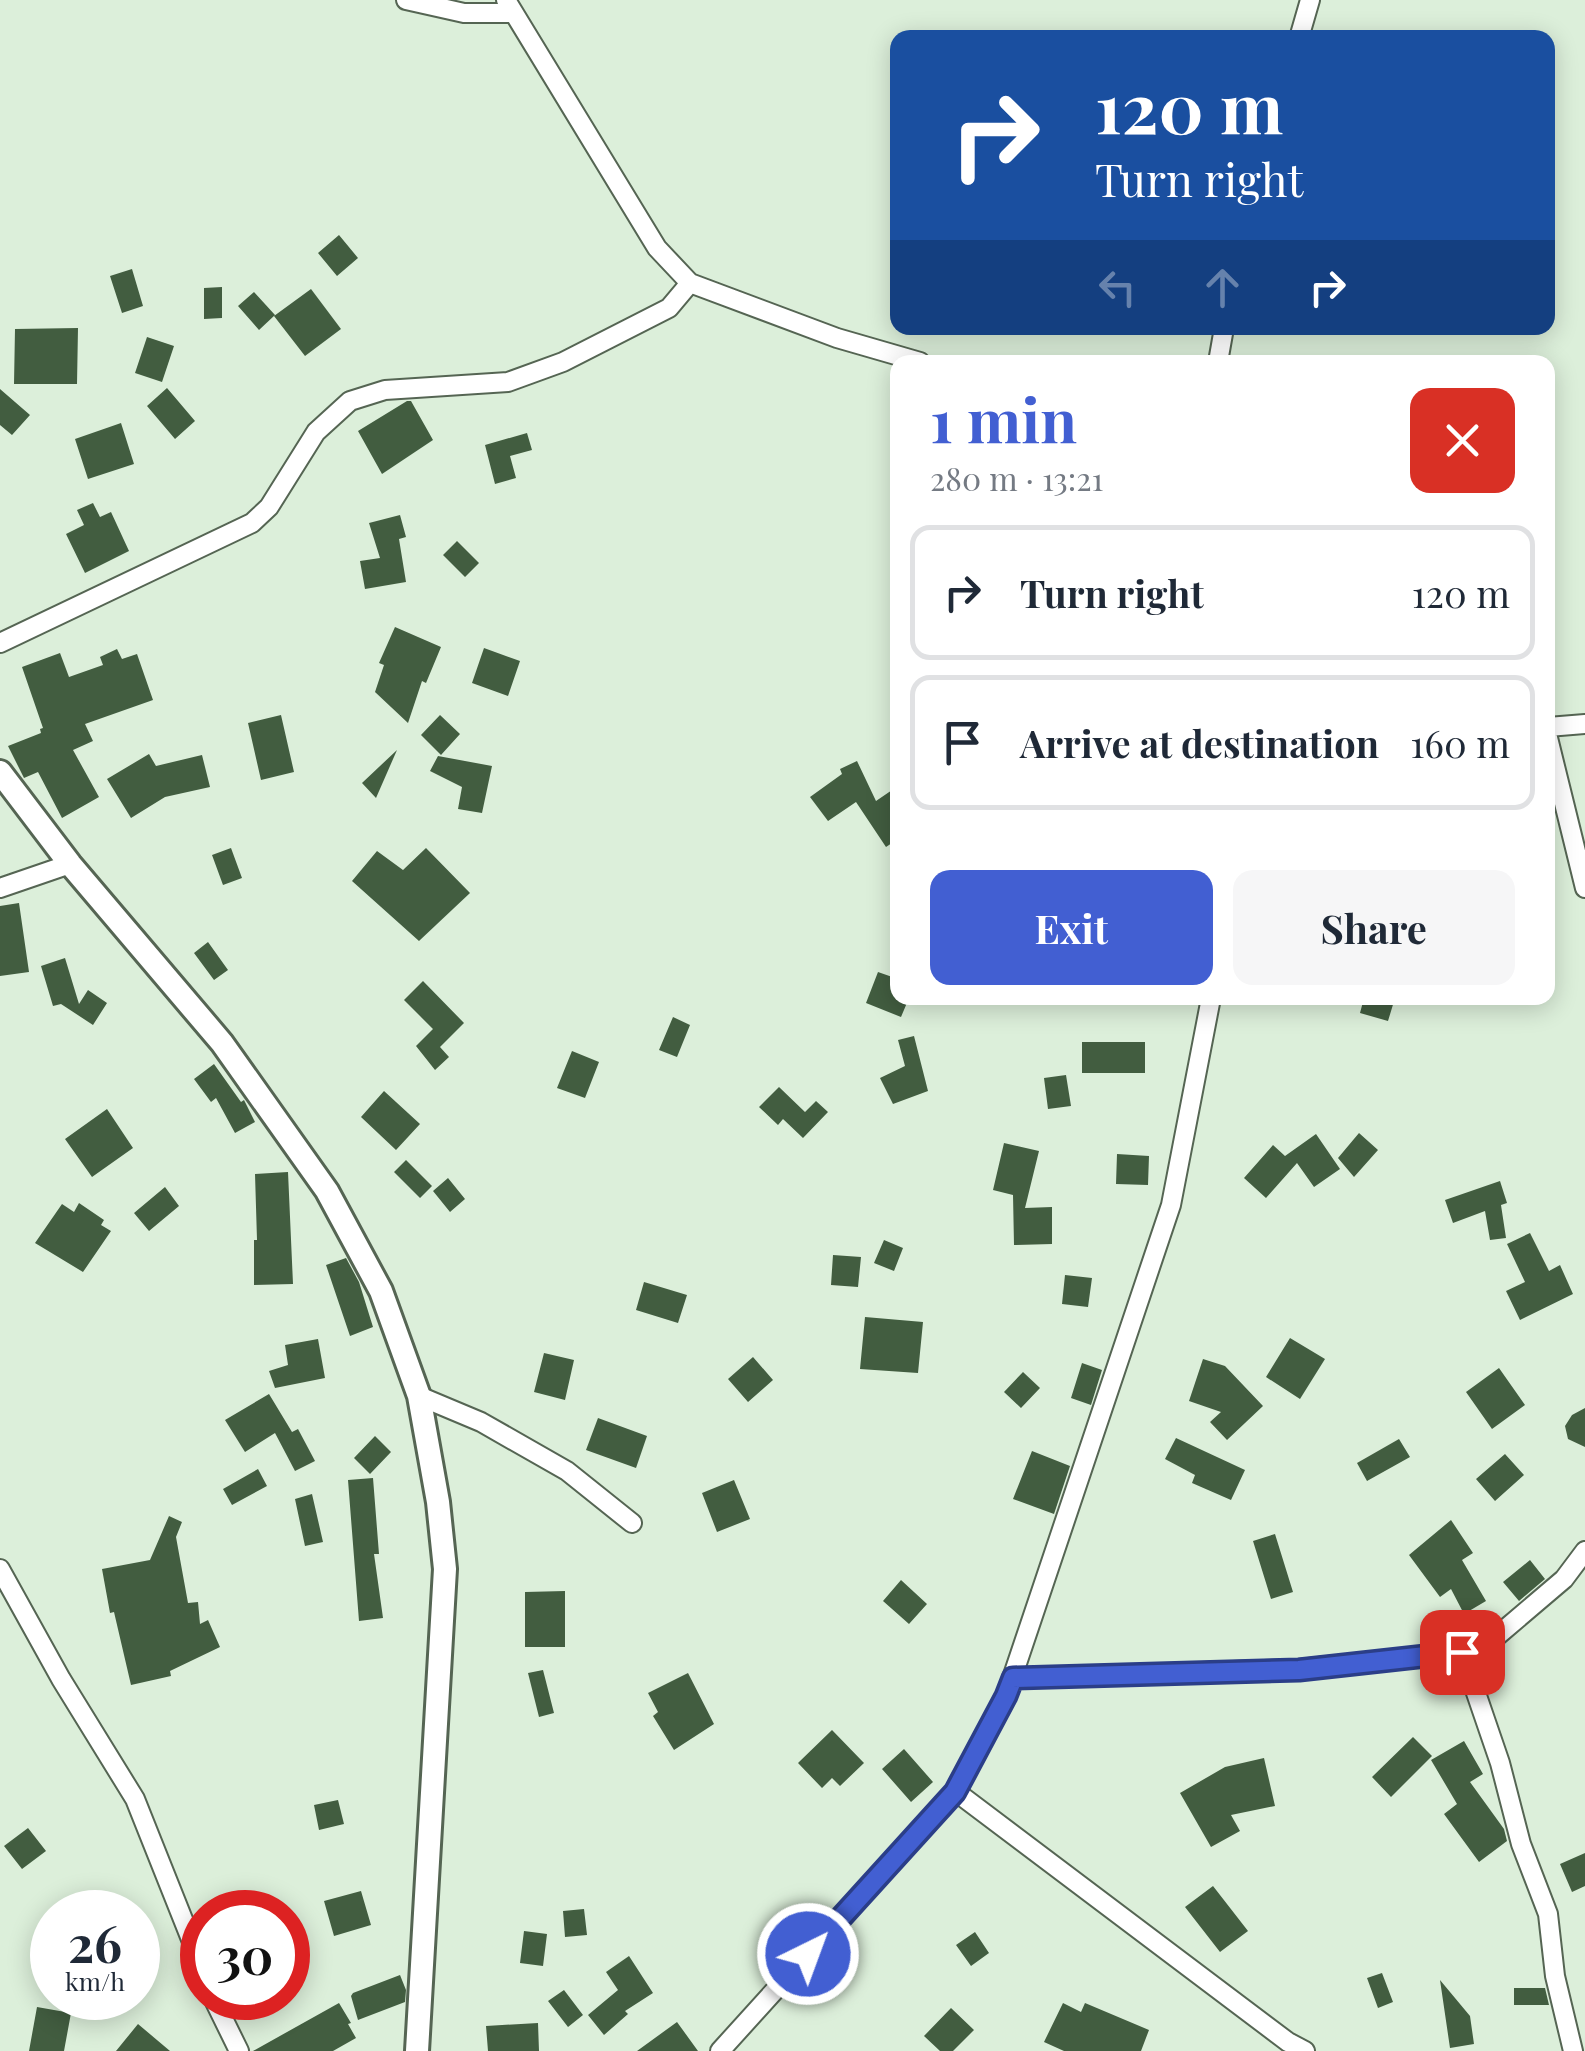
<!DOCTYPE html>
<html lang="en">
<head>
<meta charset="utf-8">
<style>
  body { margin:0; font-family:"Playfair Display",serif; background:#f6f6f7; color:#1f2937; height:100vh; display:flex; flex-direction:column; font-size:38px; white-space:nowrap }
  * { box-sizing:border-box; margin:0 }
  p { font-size:32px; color:#747a83 }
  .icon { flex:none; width:55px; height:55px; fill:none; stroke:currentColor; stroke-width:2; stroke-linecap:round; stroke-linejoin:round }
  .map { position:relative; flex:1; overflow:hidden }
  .drawer { position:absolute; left:890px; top:355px; width:665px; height:650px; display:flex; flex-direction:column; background:#fff; border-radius:20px; box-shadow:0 5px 25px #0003 }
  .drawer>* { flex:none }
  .guide { position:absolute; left:890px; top:30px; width:665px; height:305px; border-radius:20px; box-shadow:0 5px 25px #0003; background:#1a4fa0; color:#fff; overflow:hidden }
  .speed { position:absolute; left:30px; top:1890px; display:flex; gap:20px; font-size:50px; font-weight:700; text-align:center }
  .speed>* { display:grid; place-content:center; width:130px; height:130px; border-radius:50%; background:#fff; box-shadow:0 5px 25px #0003; line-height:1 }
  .speed small { font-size:25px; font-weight:400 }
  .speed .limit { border:15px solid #d22; background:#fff; color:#111 }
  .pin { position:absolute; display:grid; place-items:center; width:85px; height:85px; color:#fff; margin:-42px; border-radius:20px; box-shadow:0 5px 15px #0006 }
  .me { position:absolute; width:110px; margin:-55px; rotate:42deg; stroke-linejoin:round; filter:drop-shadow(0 0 8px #0008) }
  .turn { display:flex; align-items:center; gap:35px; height:210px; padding:0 40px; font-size:45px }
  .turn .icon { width:130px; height:130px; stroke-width:2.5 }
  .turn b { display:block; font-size:70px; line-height:85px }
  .lanes { display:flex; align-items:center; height:95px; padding:0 40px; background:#0003; justify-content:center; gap:50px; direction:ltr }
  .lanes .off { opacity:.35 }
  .round { display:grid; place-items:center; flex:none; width:105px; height:105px; border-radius:20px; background:#f6f6f7 }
  .headline { display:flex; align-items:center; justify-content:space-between; height:170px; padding:0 40px }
  h1 { font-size:60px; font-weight:700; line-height:75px; color:#425fd2 }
  .cta { display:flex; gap:20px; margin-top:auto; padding:20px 40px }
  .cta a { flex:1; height:115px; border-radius:20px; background:#425fd2; color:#fff; font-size:40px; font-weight:700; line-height:115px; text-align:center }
  .cta a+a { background:#f6f6f7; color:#1f2937 }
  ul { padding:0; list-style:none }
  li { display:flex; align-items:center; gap:30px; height:135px; margin:0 20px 15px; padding:0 20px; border:5px solid #e0e1e3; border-radius:20px }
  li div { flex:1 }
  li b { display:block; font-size:38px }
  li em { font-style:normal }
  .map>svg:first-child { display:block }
  .building { fill:#425d40 }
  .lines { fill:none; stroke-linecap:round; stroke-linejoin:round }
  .street-casing { stroke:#556553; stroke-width:22 }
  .secondary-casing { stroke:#556553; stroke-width:28 }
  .street { stroke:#fff; stroke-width:18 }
  .secondary { stroke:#fff; stroke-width:22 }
  .route-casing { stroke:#2b3e88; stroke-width:25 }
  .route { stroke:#425fd2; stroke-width:18 }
</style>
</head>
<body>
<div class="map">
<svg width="1585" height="2051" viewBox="0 0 1585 2051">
  <rect width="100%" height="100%" fill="#dcefda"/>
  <path class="building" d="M 339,235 L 358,258 L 337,276 L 318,253 Z
    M 132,269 L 143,306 L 122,313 L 110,276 Z
    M 222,287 L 222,318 L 204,319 L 204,288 Z
    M 311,289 L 341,329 L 305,356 L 274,316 Z
    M 254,292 L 275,315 L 259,330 L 238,306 Z
    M 78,328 L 77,384 L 14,384 L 15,329 Z
    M 147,337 L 174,346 L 162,382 L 135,373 Z
    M 167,388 L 195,421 L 175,439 L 147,406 Z
    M 0,389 L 30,415 L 12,435 L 0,425 Z
    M 407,401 L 411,401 L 433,440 L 382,474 L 358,431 Z
    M 121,423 L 134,464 L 88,479 L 75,439 Z
    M 527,433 L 532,450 L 510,456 L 516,478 L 495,484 L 485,445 Z
    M 93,503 L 100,517 L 111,512 L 129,551 L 85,573 L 66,534 L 84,525 L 77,510 Z
    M 400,515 L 406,537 L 399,539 L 406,582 L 365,589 L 360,561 L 380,558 L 369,523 Z
    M 457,541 L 479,563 L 465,577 L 443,555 Z
    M 395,627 L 441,647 L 426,683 L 422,681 L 408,723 L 375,692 L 384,665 L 379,663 Z
    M 484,648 L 520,661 L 508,696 L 472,683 Z
    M 117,649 L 122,659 L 137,654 L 153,700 L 85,724 L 93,741 L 73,750 L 99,797 L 62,818 L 38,772 L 24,778 L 8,746 L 41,733 L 40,729 L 43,728 L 22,667 L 60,653 L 69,677 L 103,665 L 100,657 Z
    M 281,715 L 294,772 L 261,780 L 248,723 Z
    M 440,715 L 460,734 L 441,755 L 421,735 Z
    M 397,750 L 376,798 L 362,783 Z
    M 149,754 L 156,766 L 202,755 L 210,787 L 165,797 L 131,818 L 107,779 Z
    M 438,756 L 492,766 L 482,813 L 458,809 L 462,787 L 430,771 Z
    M 857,761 L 876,801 L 898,786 L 898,839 L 886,847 L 856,802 L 828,821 L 810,797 L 842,774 L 840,769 Z
    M 231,848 L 242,878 L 223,885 L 212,855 Z
    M 426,848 L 470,893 L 419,941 L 352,881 L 377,851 L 403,870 Z
    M 19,903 L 29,972 L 0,976 L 0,906 Z
    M 208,942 L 228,970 L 214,980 L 194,953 Z
    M 65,958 L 79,1004 L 88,990 L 107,1003 L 93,1025 L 61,1004 L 53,1006 L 41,966 Z
    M 878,972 L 898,979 L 898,998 L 909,998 L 901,1017 L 866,1003 Z
    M 423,981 L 464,1023 L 440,1047 L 449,1057 L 435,1070 L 416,1046 L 433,1029 L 404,1000 Z
    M 1364,998 L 1395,998 L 1388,1021 L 1360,1013 Z
    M 673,1017 L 690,1025 L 677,1057 L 659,1050 Z
    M 914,1036 L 928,1091 L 893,1104 L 880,1078 L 905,1066 L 898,1040 Z
    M 1082,1042 L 1145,1042 L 1145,1073 L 1082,1073 Z
    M 572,1051 L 599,1062 L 585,1098 L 557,1088 Z
    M 214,1064 L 241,1102 L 244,1100 L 255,1122 L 235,1133 L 216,1098 L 211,1102 L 194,1079 Z
    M 1066,1075 L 1071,1106 L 1048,1109 L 1044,1078 Z
    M 779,1087 L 805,1112 L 816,1101 L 828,1112 L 803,1138 L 783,1119 L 778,1125 L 759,1107 Z
    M 384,1091 L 420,1124 L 396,1150 L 361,1117 Z
    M 107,1109 L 133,1148 L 92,1177 L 65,1139 Z
    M 1359,1133 L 1378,1150 L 1354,1177 L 1338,1158 Z
    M 1316,1134 L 1340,1169 L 1314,1187 L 1297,1163 L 1266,1198 L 1244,1178 L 1273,1145 L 1285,1156 Z
    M 1004,1143 L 1039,1151 L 1025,1208 L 1052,1207 L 1052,1244 L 1014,1245 L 1013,1195 L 993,1190 Z
    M 1117,1154 L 1149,1156 L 1148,1185 L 1116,1184 Z
    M 406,1160 L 432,1186 L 420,1198 L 394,1172 Z
    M 288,1172 L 293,1284 L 254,1285 L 254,1240 L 257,1240 L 255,1174 Z
    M 448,1178 L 465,1199 L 450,1212 L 433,1191 Z
    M 1500,1181 L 1507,1203 L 1501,1205 L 1506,1238 L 1490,1240 L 1485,1211 L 1453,1223 L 1445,1200 Z
    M 165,1187 L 179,1206 L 149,1231 L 134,1213 Z
    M 79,1203 L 104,1220 L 101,1225 L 111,1231 L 83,1272 L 35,1243 L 62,1204 L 74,1212 Z
    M 1530,1233 L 1549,1271 L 1560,1265 L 1573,1294 L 1520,1320 L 1506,1291 L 1525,1282 L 1507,1244 Z
    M 884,1240 L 903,1248 L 894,1271 L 874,1263 Z
    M 833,1255 L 861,1257 L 858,1287 L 831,1285 Z
    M 346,1258 L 359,1282 L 373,1327 L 350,1336 L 326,1265 Z
    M 1065,1275 L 1092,1278 L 1088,1307 L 1062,1304 Z
    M 644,1282 L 687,1295 L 678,1323 L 636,1310 Z
    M 865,1317 L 923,1322 L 918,1373 L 860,1369 Z
    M 1290,1338 L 1325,1359 L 1300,1399 L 1266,1377 Z
    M 318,1339 L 325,1378 L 275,1388 L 269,1371 L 288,1365 L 285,1345 Z
    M 544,1353 L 574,1360 L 565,1400 L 534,1392 Z
    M 753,1357 L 773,1380 L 748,1402 L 728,1379 Z
    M 1203,1359 L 1225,1366 L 1263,1406 L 1227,1440 L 1210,1422 L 1221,1412 L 1189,1401 Z
    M 1082,1363 L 1102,1370 L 1091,1405 L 1071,1398 Z
    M 1499,1368 L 1525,1405 L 1492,1429 L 1466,1392 Z
    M 1023,1372 L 1040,1388 L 1021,1408 L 1004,1392 Z
    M 269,1394 L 292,1432 L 298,1429 L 315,1461 L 295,1471 L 275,1433 L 245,1452 L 225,1420 Z
    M 1585,1408 L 1585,1447 L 1568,1439 L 1565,1426 L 1572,1415 Z
    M 598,1418 L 647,1436 L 636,1468 L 586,1450 Z
    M 375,1436 L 391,1452 L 370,1474 L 354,1458 Z
    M 1176,1438 L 1245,1470 L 1231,1500 L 1192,1483 L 1195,1475 L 1165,1459 Z
    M 1399,1439 L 1410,1457 L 1367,1481 L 1357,1463 Z
    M 1032,1451 L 1070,1466 L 1054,1514 L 1013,1499 Z
    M 1505,1454 L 1524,1475 L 1495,1501 L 1476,1479 Z
    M 258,1469 L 267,1486 L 232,1505 L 223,1489 Z
    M 373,1478 L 379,1554 L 374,1554 L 383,1618 L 359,1621 L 348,1480 Z
    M 734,1480 L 750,1519 L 717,1532 L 702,1493 Z
    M 312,1494 L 323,1542 L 305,1546 L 295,1499 Z
    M 169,1516 L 182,1522 L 176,1537 L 188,1603 L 198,1602 L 200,1624 L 208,1620 L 220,1647 L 170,1671 L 171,1676 L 131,1685 L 114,1612 L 110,1613 L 102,1569 L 150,1560 Z
    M 1451,1520 L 1473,1553 L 1462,1560 L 1486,1601 L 1464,1614 L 1451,1589 L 1440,1597 L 1409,1555 Z
    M 1275,1534 L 1293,1592 L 1271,1599 L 1253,1541 Z
    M 1530,1560 L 1545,1579 L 1519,1601 L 1503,1582 Z
    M 901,1580 L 927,1604 L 909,1624 L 883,1601 Z
    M 565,1591 L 565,1647 L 525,1647 L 525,1592 Z
    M 543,1670 L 554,1713 L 539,1717 L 528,1673 Z
    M 688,1673 L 714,1724 L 674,1750 L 653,1716 L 658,1712 L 648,1693 Z
    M 832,1730 L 864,1763 L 840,1786 L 832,1778 L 822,1788 L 798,1763 Z
    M 1413,1737 L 1432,1756 L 1391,1797 L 1372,1777 Z
    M 1464,1741 L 1483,1774 L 1470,1782 L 1504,1829 L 1507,1841 L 1479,1862 L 1444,1814 L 1457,1804 L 1431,1760 Z
    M 904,1749 L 933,1782 L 911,1802 L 882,1769 Z
    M 1264,1758 L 1275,1806 L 1231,1815 L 1240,1831 L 1211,1847 L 1180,1793 L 1225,1767 Z
    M 338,1800 L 344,1824 L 319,1830 L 314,1805 Z
    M 28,1828 L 46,1851 L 22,1869 L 4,1846 Z
    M 1585,1853 L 1585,1886 L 1572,1892 L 1560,1864 Z
    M 1213,1886 L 1248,1931 L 1220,1952 L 1185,1907 Z
    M 361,1891 L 371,1925 L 334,1936 L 324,1901 Z
    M 584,1909 L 587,1935 L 565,1937 L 563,1911 Z
    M 524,1931 L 547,1934 L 543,1966 L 520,1963 Z
    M 975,1932 L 989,1953 L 971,1966 L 956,1945 Z
    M 629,1956 L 653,1993 L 625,2011 L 628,2014 L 604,2035 L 588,2015 L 618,1990 L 606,1972 Z
    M 1382,1973 L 1393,2002 L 1378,2008 L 1367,1978 Z
    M 400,1975 L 406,1990 L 405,2002 L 358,2020 L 351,1996 L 353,1993 Z
    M 1440,1980 L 1470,2016 L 1474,2044 L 1450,2048 Z
    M 1514,1988 L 1545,1988 L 1549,2005 L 1514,2005 Z
    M 564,1990 L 583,2015 L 568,2027 L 548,2001 Z
    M 339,2003 L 351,2023 L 348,2024 L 356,2038 L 333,2051 L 253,2051 Z
    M 1063,2003 L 1081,2012 L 1085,2003 L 1149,2030 L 1141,2051 L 1064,2051 L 1044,2042 Z
    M 37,2007 L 71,2013 L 64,2051 L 29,2051 Z
    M 951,2008 L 974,2030 L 953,2051 L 940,2051 L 924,2036 Z
    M 677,2022 L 698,2051 L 637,2051 Z
    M 538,2023 L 539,2051 L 488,2051 L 486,2026 Z
    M 138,2024 L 170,2051 L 116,2051 Z"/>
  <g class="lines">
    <defs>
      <path id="street" d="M 406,0 L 464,13 L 512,13
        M 506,0 L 657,248 L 690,283 L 837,338 L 920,362
        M 1299,38 L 1310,0
        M 1218,362 L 1224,328
        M 0,643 L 252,523 L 269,507 L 316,432 L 350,401 L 385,390 L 508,382 L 563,362 L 669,308 L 690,283
        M 1548,727 L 1585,724
        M 1548,738 L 1585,888
        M 0,888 L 70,864
        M 419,1396 L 481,1422 L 567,1471 L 632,1523
        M 0,1569 L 61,1679 L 135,1799 L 202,1967
        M 1462,1652 L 1500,1763 L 1521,1844 L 1548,1914 L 1555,1976 L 1573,2051
        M 1013,1678 L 1299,1669 L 1462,1652 L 1497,1636 L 1564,1579 L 1585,1551
        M 955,1791 L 1288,2042 L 1305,2051
        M 213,1998 L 239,2051
        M 720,2051 L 955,1791 L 1006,1696 L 1171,1205 L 1211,998"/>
      <path id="secondary" d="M 0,772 L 70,864 L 222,1043 L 327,1191 L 381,1291 L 419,1396 L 438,1502 L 445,1569 L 417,2051"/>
    </defs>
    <use href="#street" class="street-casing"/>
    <use href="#secondary" class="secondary-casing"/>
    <use href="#street" class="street"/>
    <use href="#secondary" class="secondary"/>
  </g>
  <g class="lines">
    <defs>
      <path id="route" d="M 808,1954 L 955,1792 L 1006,1696 L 1013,1678 L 1299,1670 L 1462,1652"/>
    </defs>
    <use href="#route" class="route-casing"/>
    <use href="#route" class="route"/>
  </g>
</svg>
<div class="speed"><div>26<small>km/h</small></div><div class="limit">30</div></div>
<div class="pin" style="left:1462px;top:1652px;background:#d93025"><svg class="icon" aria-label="arrive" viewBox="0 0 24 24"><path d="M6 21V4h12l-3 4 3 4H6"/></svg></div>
<svg class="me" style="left:808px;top:1954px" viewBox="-20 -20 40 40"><circle r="17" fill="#425fd2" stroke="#fff" stroke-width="3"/><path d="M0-11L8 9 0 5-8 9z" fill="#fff"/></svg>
<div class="guide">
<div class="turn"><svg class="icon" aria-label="right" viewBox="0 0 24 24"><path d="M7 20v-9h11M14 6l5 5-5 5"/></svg><div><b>120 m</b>Turn right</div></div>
<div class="lanes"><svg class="icon off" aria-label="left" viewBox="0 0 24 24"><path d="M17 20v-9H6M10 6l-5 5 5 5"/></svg><svg class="icon off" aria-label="ahead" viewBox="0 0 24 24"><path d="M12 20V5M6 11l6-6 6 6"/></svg><svg class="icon" aria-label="right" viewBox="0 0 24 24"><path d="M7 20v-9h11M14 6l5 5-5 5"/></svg></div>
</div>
<section class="drawer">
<div class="headline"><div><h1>1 min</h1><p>280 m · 13:21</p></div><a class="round" style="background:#d93025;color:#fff"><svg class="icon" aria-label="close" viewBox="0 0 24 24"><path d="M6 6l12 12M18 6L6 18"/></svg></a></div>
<ul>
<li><svg class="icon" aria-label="right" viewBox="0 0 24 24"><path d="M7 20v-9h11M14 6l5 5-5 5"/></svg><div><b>Turn right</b></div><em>120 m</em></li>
<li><svg class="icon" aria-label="arrive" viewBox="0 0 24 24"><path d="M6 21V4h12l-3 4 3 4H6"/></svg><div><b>Arrive at destination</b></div><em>160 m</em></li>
</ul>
<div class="cta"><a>Exit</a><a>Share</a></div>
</section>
</div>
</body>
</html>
